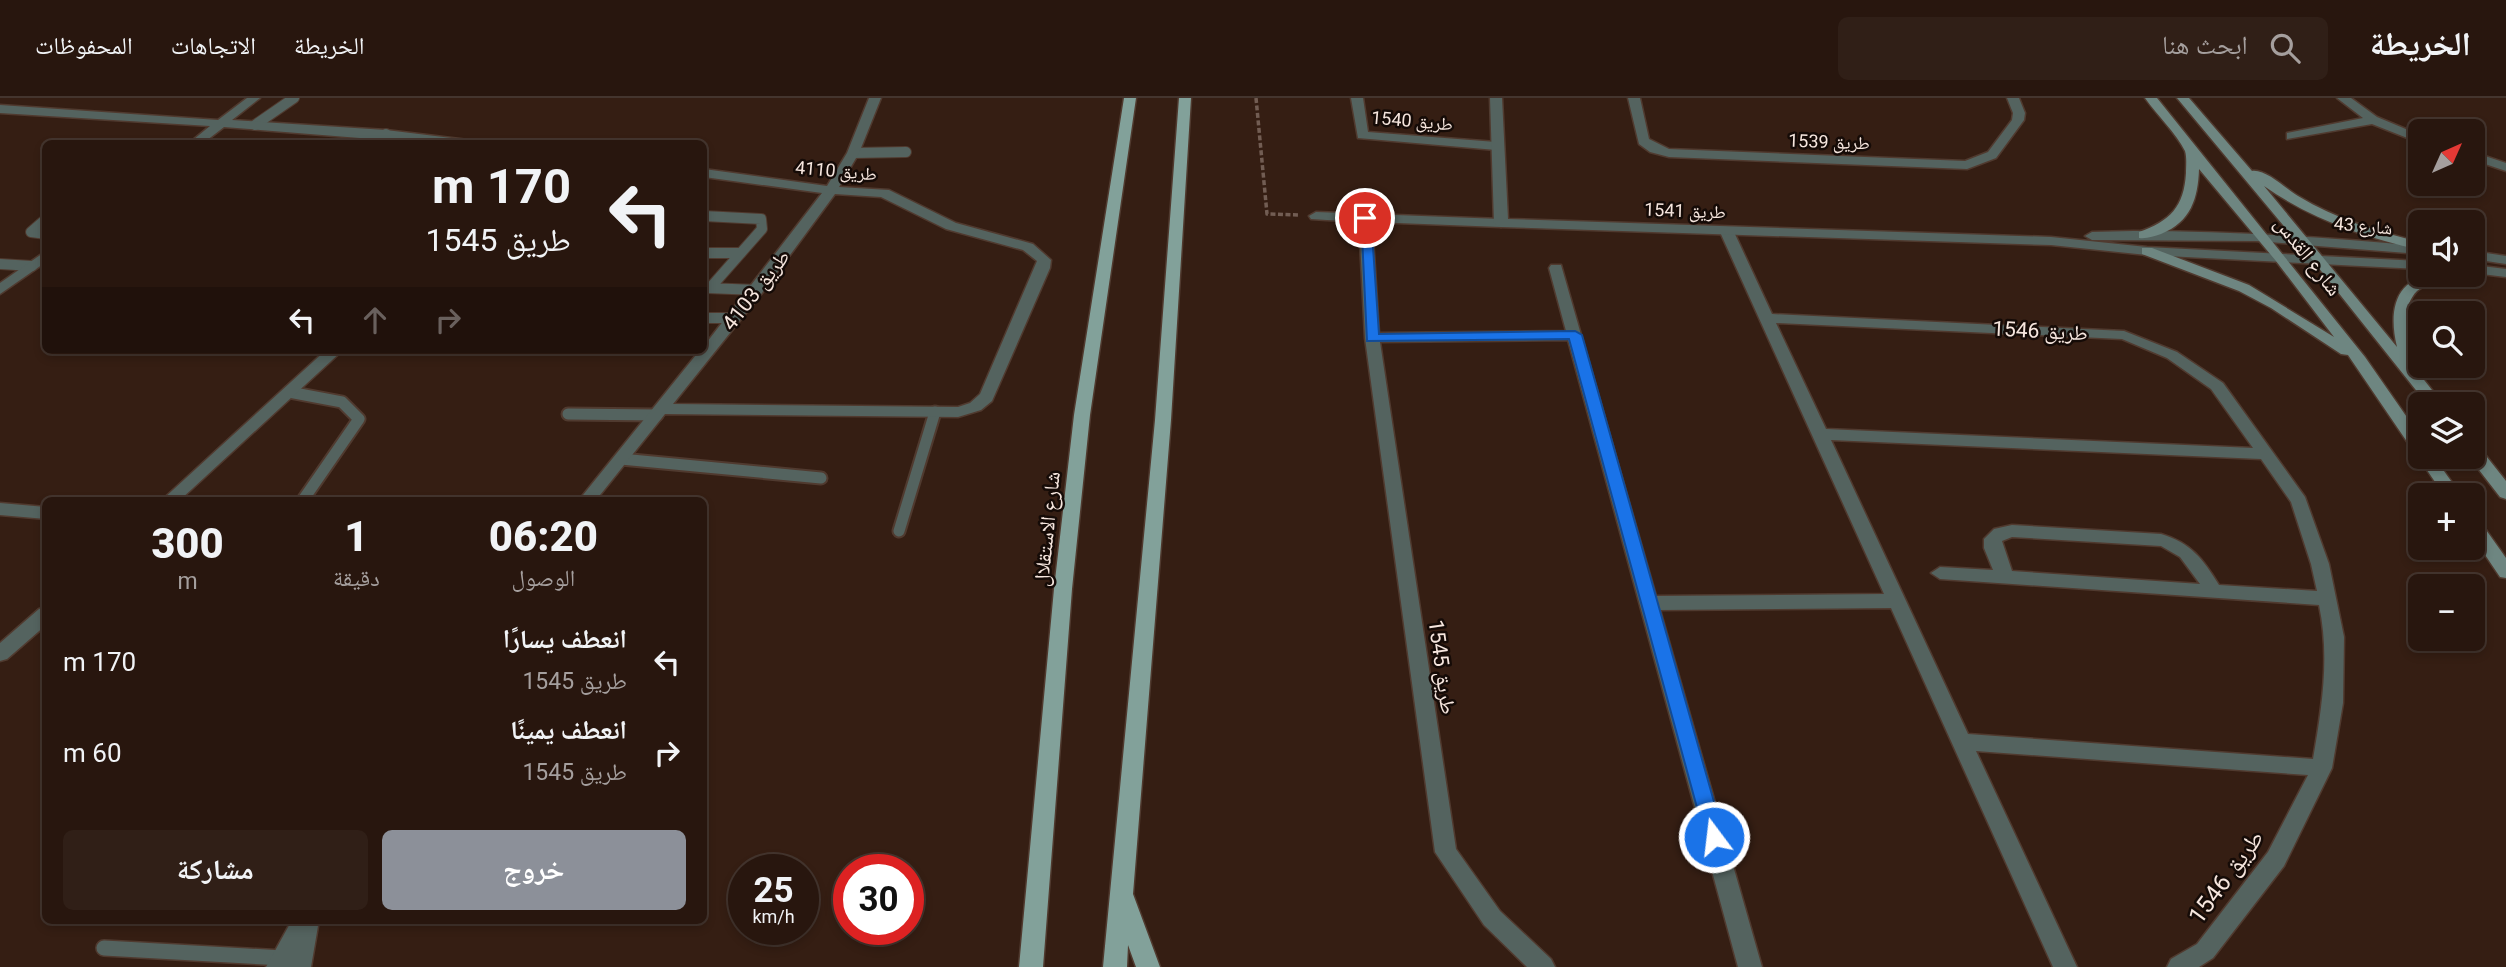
<!DOCTYPE html>
<html lang="ar">
<head>
<meta charset="utf-8">
<style>
  body { margin:0; font-family:Roboto,"Noto Naskh Arabic",sans-serif; background:#301f17; color:#f1f3f6; direction:rtl; height:100vh; display:flex; flex-direction:column; font-size:26px; white-space:nowrap }
  * { box-sizing:border-box; margin:0 }
  p { font-size:23px; color:#a59f9e }
  .icon { flex:none; width:38px; height:38px; fill:none; stroke:currentColor; stroke-width:2; stroke-linecap:round; stroke-linejoin:round }
  .map { position:relative; flex:1; overflow:hidden; direction:ltr }
  .details { position:absolute; left:42px; top:399px; width:665px; height:427px; display:flex; flex-direction:column; background:#28160e; border-radius:10px; box-shadow:0 4px 10px #0003,0 0 0 2px #44352e; direction:rtl }
  .details>* { flex:none }
  .hud { position:absolute; left:42px; top:42px; width:665px; height:214px; border-radius:10px; box-shadow:0 4px 10px #0003,0 0 0 2px #44352e; direction:rtl; background:#28160e; color:#f1f3f6; overflow:hidden }
  .needle { width:46px; rotate:45deg }
  .controls { position:absolute; left:2408px; top:21px; display:grid; gap:14px }
  .controls a { display:grid; place-items:center; width:77px; height:77px; border-radius:10px; background:#28160e; box-shadow:0 4px 10px #0003,0 0 0 2px #44352e; font-size:35px }
  .speed { position:absolute; left:728px; top:756px; display:flex; gap:14px; font-size:35px; font-weight:700; text-align:center }
  .speed>* { display:grid; place-content:center; width:91px; height:91px; border-radius:50%; background:#28160e; box-shadow:0 4px 10px #0003,0 0 0 2px #44352e; line-height:1 }
  .speed small { font-size:18px; font-weight:400 }
  .speed .limit { border:10px solid #d22; background:#fff; color:#111 }
  .pin { position:absolute; display:grid; place-items:center; width:60px; height:60px; color:#fff; margin:-30px; border:4px solid #fff; border-radius:50%; box-shadow:0 2px 7px #0007 }
  .me { position:absolute; width:77px; margin:-38px; rotate:345deg; stroke-linejoin:round; filter:drop-shadow(0 0 5px #0008) }
  .turn { display:flex; align-items:center; gap:24px; height:147px; padding:0 21px; font-size:32px }
  .turn .icon { width:91px; height:91px; stroke-width:2.5 }
  .turn b { display:block; font-size:49px; line-height:60px }
  .lanes { display:flex; align-items:center; height:66px; padding:0 21px; background:#0003; justify-content:center; gap:35px; direction:ltr }
  .lanes .off { opacity:.35 }
  .eta { display:flex; justify-content:space-evenly; align-items:center; height:119px; text-align:center }
  .eta b { font-size:42px; font-weight:800; line-height:49px }
  .cta { display:flex; gap:14px; margin-top:auto; padding:14px 21px }
  .cta a { flex:1; height:80px; border-radius:10px; background:#8c9099; color:#fff; font-size:28px; font-weight:800; line-height:80px; text-align:center }
  .cta a+a { background:#301f17; color:#f1f3f6 }
  ul { padding:0; list-style:none }
  li { display:flex; align-items:center; gap:21px; height:91px; padding:0 21px }
  li div { flex:1 }
  li b { display:block; font-size:26px }
  li em { font-style:normal }
  header { display:flex; align-items:center; gap:42px; box-sizing:border-box; height:98px; padding:0 35px; background:#28160e; border-bottom:2px solid #44352e }
  header strong { font-size:33px }
  nav { display:flex; gap:38px; margin-inline-start:auto; font-size:24px }
  .search { width:490px; height:63px; background:#301f17; display:flex; align-items:center; gap:18px; box-sizing:border-box; padding:0 24px; border-radius:10px; color:#a59f9e; font-size:26px }
  .map>svg:first-child { display:block }
  .lines { fill:none; stroke-linecap:round; stroke-linejoin:round }
  .service-far2-casing { stroke:#503a2f; stroke-width:12 }
  .service-far1-casing { stroke:#503a2f; stroke-width:15 }
  .service-casing { stroke:#503a2f; stroke-width:18 }
  .minor-casing { stroke:#503a2f; stroke-width:3 }
  .tertiary-casing { stroke:#503a2f; stroke-width:3 }
  .secondary-casing { stroke:#503a2f; stroke-width:3 }
  .primary-casing { stroke:#503a2f; stroke-width:3 }
  .path { stroke:#725d53; stroke-width:3.5; stroke-dasharray:5 2.5; stroke-linecap:butt }
  .service-far2 { stroke:#54635f; stroke-width:10 }
  .service-far1 { stroke:#54635f; stroke-width:11 }
  .service { stroke:#54635f; stroke-width:15 }
  .minor { fill:#54635f; fill-rule:evenodd }
  .tertiary { fill:#54635f; fill-rule:evenodd }
  .secondary { fill:#6e8681; fill-rule:evenodd }
  .primary { fill:#82a19a; fill-rule:evenodd }
  .route { fill:#1a73e8; stroke:#114b97; stroke-width:2 }
  .labels { text-anchor:middle; stroke-width:5; stroke-linejoin:round; paint-order:stroke }
  .far-street-label { font-size:18px; fill:#f6e6de; stroke:#150b07 }
  .street-label { font-size:21px; fill:#f6e6de; stroke:#150b07 }
  .near-street-label { font-size:24px; fill:#f6e6de; stroke:#150b07 }
</style>
</head>
<body>
<header>
<strong>الخريطة</strong>
<div class="search"><svg class="icon" aria-label="search" viewBox="0 0 24 24"><circle cx="10" cy="10" r="6"/><path d="M15 15l6 6"/></svg>ابحث هنا</div>
<nav><a>الخريطة</a><a>الاتجاهات</a><a>المحفوظات</a></nav>
</header>
<div class="map">
<svg width="2506" height="869" viewBox="0 0 2506 869">
  <rect width="100%" height="100%" fill="#351e13"/>
  <g class="lines">
    <defs>
      <path id="service-far2" d="M 255,27 L 294,0
        M 375,46 L 386,36
        M 853,55 L 906,54
        M 704,118 L 761,121 L 762,131 L 710,190
        M 46,121 L 31,134 L 46,136
        M 704,155 L 741,155
        M 0,166 L 32,168
        M 707,190 L 757,192
        M 704,220 L 734,220"/>
      <path id="service-far1" d="M 289,294 L 342,304 L 359,321 L 303,402
        M 568,316 L 657,317
        M 621,361 L 821,380
        M 899,433 L 935,314"/>
      <path id="service" d="M 104,850 L 283,860"/>
      <path id="minor" d="M 247,0 L 260,0 L 232,22 L 386,32 L 468,42 L 474,46 L 434,46 L 224,29 L 202,46 L 188,46 L 210,28 L 0,15 L 0,7 L 218,22 Z
        M 869,0 L 881,0 L 859,55 L 839,89 L 889,92 L 956,125 L 1033,146 L 1051,162 L 1050,170 L 992,303 L 981,312 L 958,319 L 665,316 L 596,402 L 579,402 L 700,252 L 704,252 L 704,248 L 822,95 L 704,79 L 704,71 L 827,88 L 847,55 ZM 835,96 L 881,99 L 946,131 L 1023,152 L 1037,163 L 980,296 L 970,305 L 958,309 L 673,306 L 762,195 Z
        M 1351,0 L 1363,0 L 1368,34 L 1496,44 L 1502,48 L 1496,52 L 1358,40 Z
        M 1628,0 L 1640,0 L 1649,41 L 1669,51 L 1965,63 L 1988,54 L 2012,22 L 2013,15 L 2007,0 L 2019,0 L 2025,15 L 2024,22 L 1996,60 L 1967,71 L 1669,59 L 1650,54 L 1639,46 Z
        M 2337,0 L 2351,0 L 2377,19 L 2420,37 L 2420,45 L 2372,26 L 2287,41 L 2287,35 L 2363,20 Z
        M 2473,54 L 2506,65 L 2506,73 L 2473,62 Z
        M 1316,114 L 1501,121 L 1508,125 L 1501,129 L 1372,124 L 1379,235 L 1566,233 L 1549,170 L 1551,167 L 1561,167 L 1656,498 L 1884,496 L 1720,134 L 1722,131 L 1732,131 L 1734,134 L 1772,216 L 2124,233 L 2177,254 L 2223,285 L 2305,399 L 2329,466 L 2344,539 L 2343,605 L 2332,670 L 2284,768 L 2213,860 L 2199,869 L 2167,869 L 2171,861 L 2197,846 L 2268,754 L 2308,677 L 1976,653 L 2077,869 L 2053,869 L 1891,510 L 1660,512 L 1762,869 L 1738,869 L 1568,242 L 1380,244 L 1456,751 L 1500,813 L 1551,861 L 1555,869 L 1527,869 L 1484,827 L 1435,754 L 1365,240 L 1359,124 L 1311,121 L 1309,118 ZM 1776,225 L 2122,241 L 2167,260 L 2211,291 L 2253,350 L 1826,331 ZM 1831,342 L 2261,361 L 2291,404 L 2311,466 L 2317,493 L 2219,487 C 2203,461 2191,445 2161,436 L 2012,427 L 1994,431 L 1984,441 L 1984,450 L 1993,472 L 1940,469 L 1931,475 L 1940,481 L 2319,507 C 2330,559 2322,609 2313,661 L 1968,636 ZM 2012,439 L 2161,448 L 2180,459 L 2200,486 L 2012,473 L 2002,443 Z
        M 46,153 L 46,164 L 0,196 L 0,185 Z
        M 326,252 L 343,252 L 180,402 L 162,402 Z
        M 0,405 L 46,409 L 46,421 L 0,417 Z
        M 46,509 L 46,527 L 7,561 L 0,563 L 0,545 L 39,511 Z
        M 292,822 L 316,822 L 318,828 L 311,869 L 266,869 Z"/>
      <path id="tertiary" d="M 1490,0 L 1502,0 L 1508,121 L 2051,139 L 2147,149 L 2420,163 L 2420,171 L 2147,157 L 2051,147 L 1501,129 L 1494,125 Z
        M 2133,133 C 2229,133 2324,139 2420,148 L 2420,156 L 2256,143 L 2092,142 L 2085,138 L 2092,134 Z
        M 2473,153 L 2506,158 L 2506,166 L 2473,161 Z
        M 2473,167 L 2506,171 L 2506,179 L 2473,175 Z"/>
      <path id="secondary" d="M 2145,0 L 2157,0 L 2365,259 L 2420,338 L 2420,359 L 2434,359 L 2461,397 L 2444,397 L 2418,359 L 2420,355 L 2414,354 L 2348,257 L 2341,256 L 2271,210 L 2239,193 L 2142,156 L 2142,150 L 2152,150 L 2249,187 L 2334,239 L 2276,163 L 2199,71 C 2198,100 2191,124 2161,136 C 2154,138 2147,141 2139,140 L 2139,134 C 2170,123 2184,109 2186,75 C 2186,69 2187,59 2185,53 C 2176,35 2157,17 2145,0 Z
        M 2177,0 L 2189,0 L 2252,73 C 2266,71 2286,91 2298,98 C 2336,121 2378,134 2420,144 L 2420,152 C 2364,139 2311,121 2264,88 L 2397,249 C 2388,212 2395,177 2440,177 C 2434,184 2424,187 2417,193 C 2397,213 2412,247 2419,270 L 2417,273 L 2443,306 L 2427,306 L 2314,164 Z
        M 2473,348 L 2479,349 L 2506,383 L 2506,401 L 2500,399 L 2469,359 L 2473,359 Z
        M 2473,420 L 2479,422 L 2506,460 L 2506,480 L 2500,479 L 2473,439 Z"/>
      <path id="primary" d="M 1124,0 L 1136,0 L 1090,317 L 1072,491 L 1043,869 L 1019,869 L 1054,491 L 1074,317 Z
        M 1179,0 L 1191,0 L 1171,322 L 1133,796 L 1160,869 L 1136,869 L 1128,847 L 1127,869 L 1103,869 L 1155,322 Z"/>
    </defs>
    <use href="#service-far2" class="service-far2-casing"/>
    <use href="#service-far1" class="service-far1-casing"/>
    <use href="#service" class="service-casing"/>
    <use href="#minor" class="minor-casing"/>
    <use href="#tertiary" class="tertiary-casing"/>
    <use href="#secondary" class="secondary-casing"/>
    <use href="#primary" class="primary-casing"/>
    <path class="path" d="M 1256,0 L 1267,116 L 1298,117"/>
    <use href="#service-far2" class="service-far2"/>
    <use href="#service-far1" class="service-far1"/>
    <use href="#service" class="service"/>
    <use href="#minor" class="minor"/>
    <use href="#tertiary" class="tertiary"/>
    <use href="#secondary" class="secondary"/>
    <use href="#primary" class="primary"/>
  </g>
  <path class="route" d="M 1361,117 L 1371,120 L 1379,236 L 1575,233 L 1582,237 L 1724,739 L 1721,745 L 1707,745 L 1705,739 L 1569,241 L 1367,243 Z"/>
  <g class="labels">
    <g class="far-street-label">
      <text transform="translate(1412 23) rotate(5)" y="6">طريق 1540</text>
      <text transform="translate(1829 44) rotate(2)" y="6">طريق 1539</text>
      <text transform="translate(836 73) rotate(5)" y="6">طريق 4110</text>
      <text transform="translate(1685 113) rotate(2)" y="6">طريق 1541</text>
      <text transform="translate(2363 128) rotate(5)" y="6">شارع 43</text>
    </g>
    <g class="street-label">
      <text transform="translate(2308 158) rotate(52)" y="7">شارع القدس</text>
      <text transform="translate(756 192) rotate(-52)" y="7">طريق 4103</text>
      <text transform="translate(2040 233) rotate(3)" y="7">طريق 1546</text>
      <text transform="translate(1047 431) rotate(-84)" y="7">شارع الاستقلال</text>
      <text transform="translate(1442 569) rotate(82)" y="7">طريق 1545</text>
    </g>
    <g class="near-street-label">
      <text transform="translate(2226 779) rotate(-54)" y="8">طريق 1546</text>
    </g>
  </g>
</svg>
<div class="controls">
<a><svg class="needle" viewBox="-14 -14 28 28"><path d="M0-13l5 13h-10z" fill="#e53935"/><path d="M0 13l5-13h-10z" fill="#a59f9e"/></svg></a>
<a><svg class="icon" aria-label="sound" viewBox="0 0 24 24"><path d="M4 9h4l5-4v14l-5-4H4zM17 9q2 3 0 6"/></svg></a>
<a><svg class="icon" aria-label="search" viewBox="0 0 24 24"><circle cx="10" cy="10" r="6"/><path d="M15 15l6 6"/></svg></a>
<a><svg class="icon" aria-label="layers" viewBox="0 0 24 24"><path d="M12 4l9 5-9 5-9-5zM3 14l9 5 9-5"/></svg></a>
<a>+</a>
<a>−</a>
</div>
<div class="speed"><div>25<small>km/h</small></div><div class="limit">30</div></div>
<div class="pin" style="left:1365px;top:120px;background:#d93025"><svg class="icon" aria-label="arrive" viewBox="0 0 24 24"><path d="M6 21V4h12l-3 4 3 4H6"/></svg></div>
<svg class="me" style="left:1714px;top:739px" viewBox="-20 -20 40 40"><circle r="17" fill="#1a73e8" stroke="#fff" stroke-width="3"/><path d="M0-11L8 9 0 5-8 9z" fill="#fff"/></svg>
<div class="hud">
<div class="turn"><svg class="icon" aria-label="left" viewBox="0 0 24 24"><path d="M17 20v-9H6M10 6l-5 5 5 5"/></svg><div><b>170 m</b>طريق 1545</div></div>
<div class="lanes"><svg class="icon" aria-label="left" viewBox="0 0 24 24"><path d="M17 20v-9H6M10 6l-5 5 5 5"/></svg><svg class="icon off" aria-label="ahead" viewBox="0 0 24 24"><path d="M12 20V5M6 11l6-6 6 6"/></svg><svg class="icon off" aria-label="right" viewBox="0 0 24 24"><path d="M7 20v-9h11M14 6l5 5-5 5"/></svg></div>
</div>
<section class="details">
<div class="eta">
<div><b>06:20</b><p>الوصول</p></div>
<div><b>1</b><p>دقيقة</p></div>
<div><b>300</b><p>m</p></div>
</div>
<ul>
<li><svg class="icon" aria-label="left" viewBox="0 0 24 24"><path d="M17 20v-9H6M10 6l-5 5 5 5"/></svg><div><b>انعطف يسارًا</b><p>طريق 1545</p></div><em>170 m</em></li>
<li><svg class="icon" aria-label="right" viewBox="0 0 24 24"><path d="M7 20v-9h11M14 6l5 5-5 5"/></svg><div><b>انعطف يمينًا</b><p>طريق 1545</p></div><em>60 m</em></li>
</ul>
<div class="cta"><a>خروج</a><a>مشاركة</a></div>
</section>
</div>
</body>
</html>
